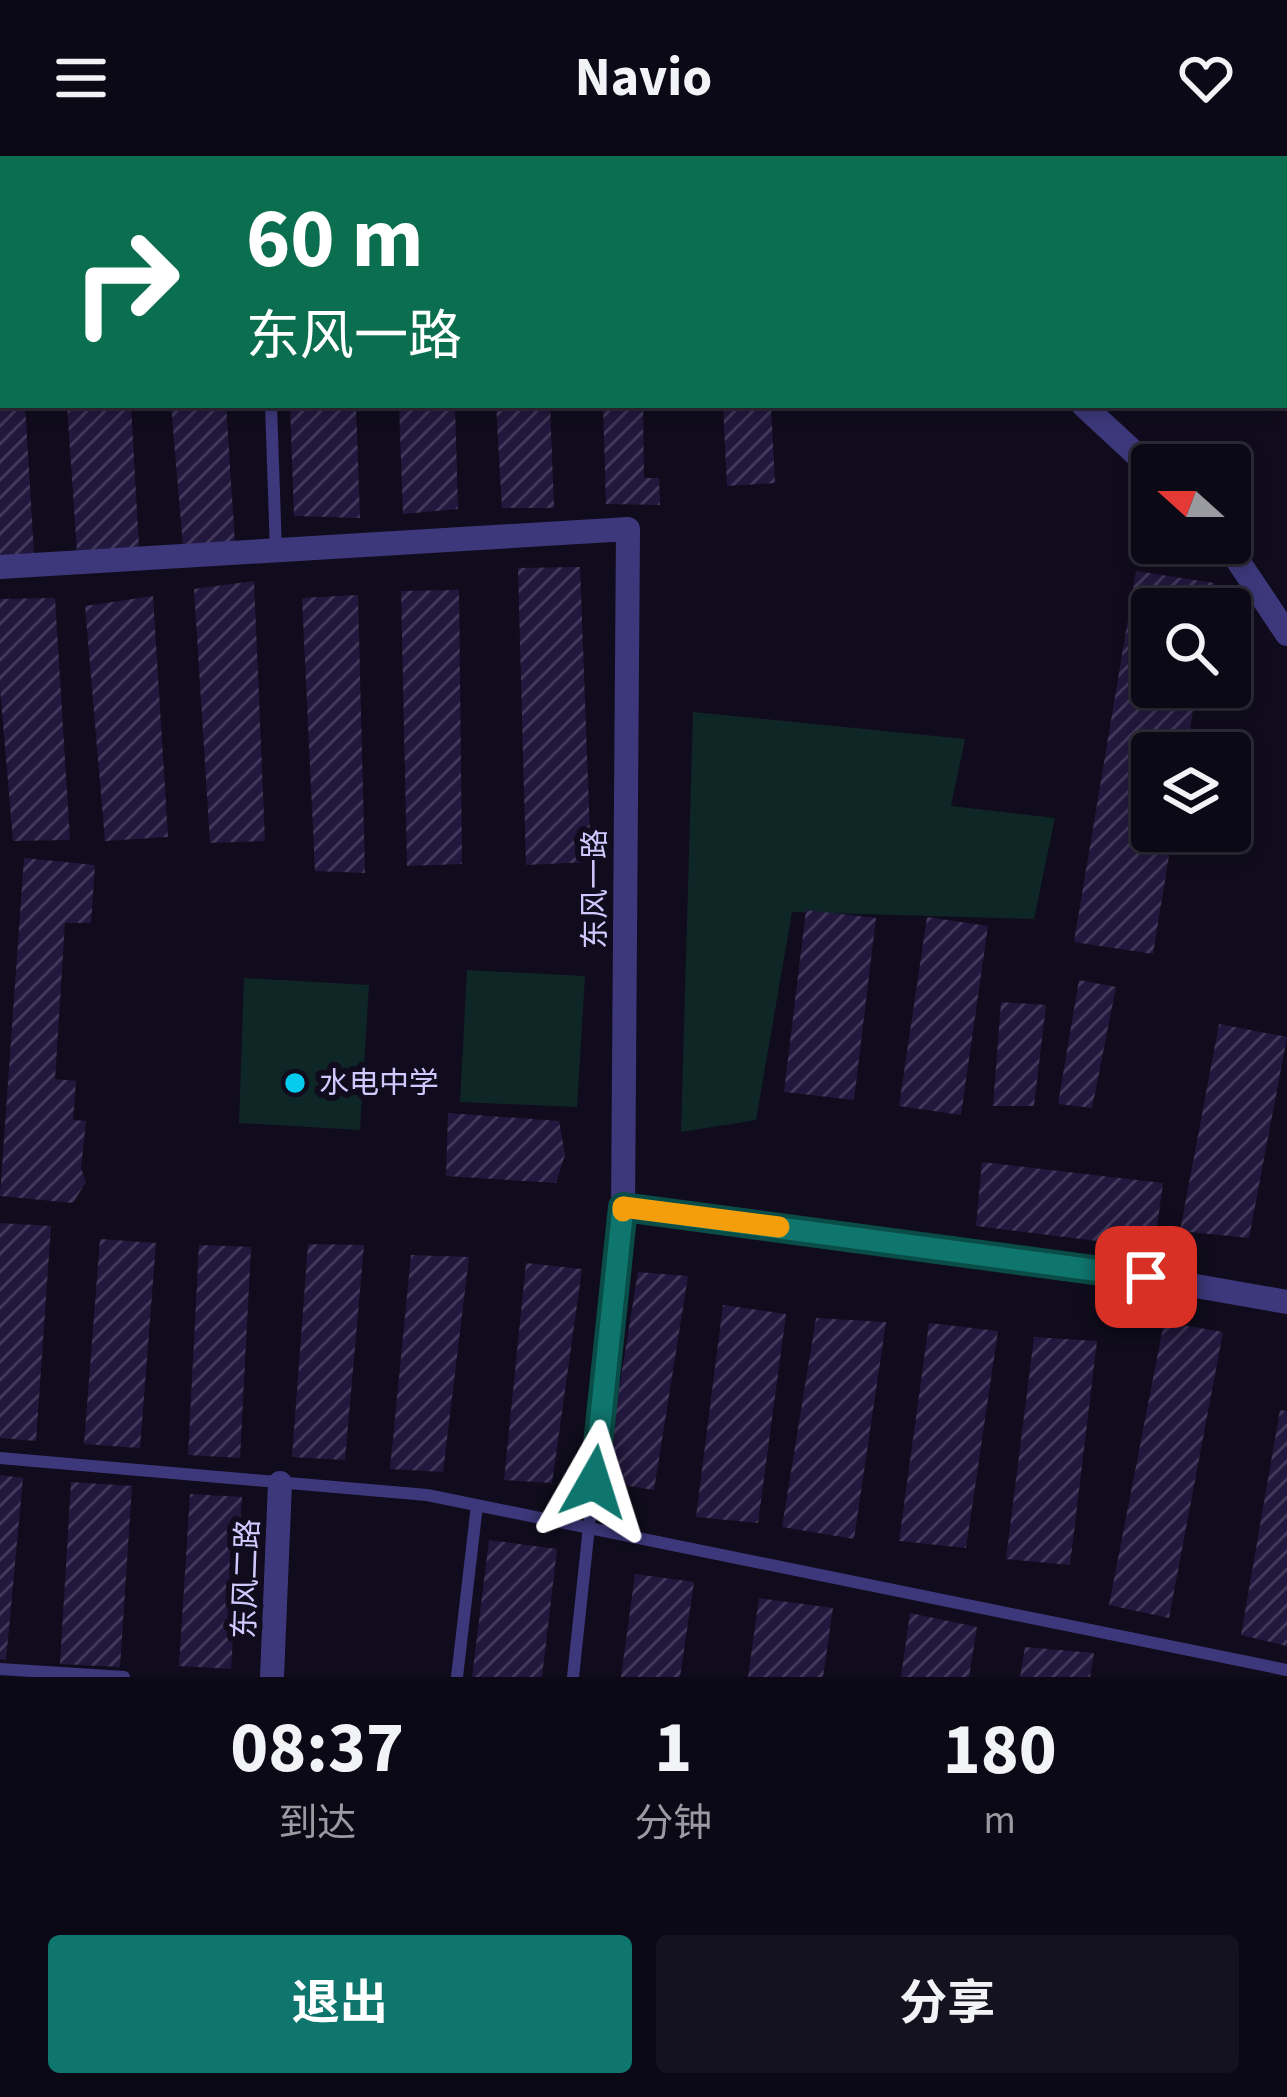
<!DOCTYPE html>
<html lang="zh">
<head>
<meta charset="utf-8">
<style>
  body { margin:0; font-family:"Source Sans 3","Noto Sans SC",sans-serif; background:#15121f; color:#f1f3f6; height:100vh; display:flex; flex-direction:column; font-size:45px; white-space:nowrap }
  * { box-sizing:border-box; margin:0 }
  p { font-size:39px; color:#9a9aa1 }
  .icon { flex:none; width:66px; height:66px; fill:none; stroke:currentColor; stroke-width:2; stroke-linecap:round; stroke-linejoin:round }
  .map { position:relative; height:1521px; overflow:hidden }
  .panel { display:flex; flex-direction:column; background:#0c0916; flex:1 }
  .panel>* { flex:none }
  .banner { position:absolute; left:0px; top:0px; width:1287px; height:252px; box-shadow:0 6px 18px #0003,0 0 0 3px #2c2a35; background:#0b6e4f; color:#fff; overflow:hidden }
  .needle { width:78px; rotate:291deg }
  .controls { position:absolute; left:1131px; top:288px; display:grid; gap:24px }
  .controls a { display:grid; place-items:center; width:120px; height:120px; border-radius:12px; background:#0c0916; box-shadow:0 6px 18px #0003,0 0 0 3px #2c2a35; font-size:60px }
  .pin { position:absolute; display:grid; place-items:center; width:102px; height:102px; color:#fff; margin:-51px; border-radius:24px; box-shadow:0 6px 18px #0006 }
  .me { position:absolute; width:132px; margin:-66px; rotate:6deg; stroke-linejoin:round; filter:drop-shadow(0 0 9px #0008) }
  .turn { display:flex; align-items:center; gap:42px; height:252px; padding:0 48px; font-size:54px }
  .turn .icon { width:156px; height:156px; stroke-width:2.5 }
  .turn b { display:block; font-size:84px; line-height:102px }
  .eta { display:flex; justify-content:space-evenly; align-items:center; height:204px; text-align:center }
  .eta b { font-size:72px; font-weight:700; line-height:84px }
  .primary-button { display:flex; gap:24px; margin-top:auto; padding:24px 48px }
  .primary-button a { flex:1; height:138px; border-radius:12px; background:#0f766e; color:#fff; font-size:48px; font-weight:700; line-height:138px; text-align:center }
  .primary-button a+a { background:#15121f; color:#f1f3f6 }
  header { display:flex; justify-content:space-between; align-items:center; height:156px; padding:0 48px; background:#0c0916; font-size:54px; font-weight:700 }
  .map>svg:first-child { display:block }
  .park { fill:#0f2627 }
  .water { fill:url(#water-ripples) }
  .building { fill:url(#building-hatch) }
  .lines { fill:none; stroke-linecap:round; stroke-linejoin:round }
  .service { stroke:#3d387b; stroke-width:12 }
  .minor { stroke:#3d387b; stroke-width:24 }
  .route-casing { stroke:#0a4d48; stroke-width:30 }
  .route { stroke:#0f766e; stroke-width:21 }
  .slow { stroke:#f59e0b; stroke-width:21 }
  .poi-dot { fill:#05ccee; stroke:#100c1d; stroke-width:4.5 }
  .labels { text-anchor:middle; stroke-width:12; stroke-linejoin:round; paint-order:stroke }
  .street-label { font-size:30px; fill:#d1c9fe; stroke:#100c1d }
  .poi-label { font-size:30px; fill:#d1c9fe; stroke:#100c1d; text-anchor:start }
</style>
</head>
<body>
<header><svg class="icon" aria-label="menu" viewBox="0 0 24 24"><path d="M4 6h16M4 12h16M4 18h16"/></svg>Navio<svg class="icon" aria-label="heart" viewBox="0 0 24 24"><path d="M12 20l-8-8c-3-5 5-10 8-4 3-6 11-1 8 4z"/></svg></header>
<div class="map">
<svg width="1287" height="1521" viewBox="0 0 1287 1521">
  <defs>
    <pattern id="water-ripples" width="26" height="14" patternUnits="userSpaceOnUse" patternTransform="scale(3)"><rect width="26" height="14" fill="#0b1b3c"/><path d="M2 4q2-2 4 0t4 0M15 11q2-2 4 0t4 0" fill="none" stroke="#2e3b59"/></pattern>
    <pattern id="building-hatch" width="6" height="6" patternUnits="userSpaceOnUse" patternTransform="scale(3)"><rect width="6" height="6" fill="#22183d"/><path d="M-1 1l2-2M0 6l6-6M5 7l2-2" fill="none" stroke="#41385a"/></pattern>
  </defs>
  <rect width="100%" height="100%" fill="#100c1d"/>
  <path class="park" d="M 693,556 L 965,583 L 951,650 L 1055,662 L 1034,763 L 792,756 L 756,964 L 681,976 Z
    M 467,814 L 585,820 L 577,951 L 460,946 Z
    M 244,822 L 369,829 L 360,974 L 239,967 Z"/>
  <path class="water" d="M 987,0 L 1287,0 L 1287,250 L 1284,3 Z"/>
  <path class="building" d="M 0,249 L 25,249 L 34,397 L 0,400 Z
    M 67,249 L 131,249 L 139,391 L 77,396 Z
    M 171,249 L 226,249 L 235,387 L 183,390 Z
    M 290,249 L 356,249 L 360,362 L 294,360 Z
    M 399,249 L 455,249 L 458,353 L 403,358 Z
    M 496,249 L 550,249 L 554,352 L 502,352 Z
    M 603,249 L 643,249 L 644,322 L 659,322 L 660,349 L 606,348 Z
    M 723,249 L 771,249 L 775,327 L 727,330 Z
    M 580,411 L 591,706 L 526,709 L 518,412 Z
    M 1136,415 L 1214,427 L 1210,453 L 1152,453 L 1152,531 L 1197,531 L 1186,597 L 1152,597 L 1152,675 L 1173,675 L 1153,798 L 1074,786 Z
    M 254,425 L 265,685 L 210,687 L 194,433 Z
    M 459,434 L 462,708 L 407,710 L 401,435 Z
    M 358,439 L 365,717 L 315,715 L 302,442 Z
    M 153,440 L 168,681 L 105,685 L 85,450 Z
    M 55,442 L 70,684 L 13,685 L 0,531 L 0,443 Z
    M 24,702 L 95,709 L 91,767 L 65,767 L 55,923 L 76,925 L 73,964 L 86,965 L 81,1012 L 86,1026 L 73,1047 L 0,1040 Z
    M 806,754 L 876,762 L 854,944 L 784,936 Z
    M 927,761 L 988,770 L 961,959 L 899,950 Z
    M 1079,824 L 1116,831 L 1092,952 L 1058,948 Z
    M 1001,846 L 1046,849 L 1034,950 L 993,950 Z
    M 1219,868 L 1287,881 L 1249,1082 L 1180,1075 Z
    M 448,957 L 559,965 L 565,999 L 556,1027 L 446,1020 Z
    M 982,1006 L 1163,1027 L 1154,1092 L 976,1070 Z
    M 0,1067 L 51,1070 L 36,1285 L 0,1282 Z
    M 100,1083 L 156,1087 L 140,1292 L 84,1288 Z
    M 308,1088 L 364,1089 L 345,1304 L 292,1301 Z
    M 199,1089 L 251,1091 L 240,1302 L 188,1299 Z
    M 411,1099 L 469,1101 L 443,1316 L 390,1313 Z
    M 526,1107 L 582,1113 L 552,1327 L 504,1324 Z
    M 638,1116 L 688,1120 L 654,1334 L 604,1326 Z
    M 723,1149 L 786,1158 L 758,1367 L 696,1361 Z
    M 816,1162 L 886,1166 L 854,1383 L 782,1371 Z
    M 1164,1166 L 1223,1176 L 1169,1462 L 1109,1449 Z
    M 929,1167 L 998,1175 L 966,1392 L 899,1385 Z
    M 1034,1181 L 1097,1185 L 1070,1409 L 1006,1403 Z
    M 1280,1254 L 1287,1255 L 1287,1490 L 1241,1479 Z
    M 0,1319 L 23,1322 L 6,1504 L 0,1503 Z
    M 71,1326 L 132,1330 L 120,1511 L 60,1508 Z
    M 190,1338 L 242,1341 L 231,1513 L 179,1510 Z
    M 489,1384 L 557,1393 L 542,1521 L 472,1521 Z
    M 635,1418 L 694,1426 L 680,1521 L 621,1521 Z
    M 759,1442 L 833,1452 L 823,1521 L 748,1521 Z
    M 910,1457 L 977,1471 L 969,1521 L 901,1521 Z
    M 1025,1491 L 1094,1497 L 1090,1521 L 1020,1521 Z"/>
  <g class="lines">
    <path class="service" d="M 9,0 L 9,3
      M 115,3 L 115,0
      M 0,180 L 3,180
      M 271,249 L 276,395
      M 0,1302 L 427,1339 L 1287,1514
      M 0,1513 L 124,1521
      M 457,1521 L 477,1349
      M 573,1521 L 623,1051"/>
    <path class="minor" d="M 799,0 L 802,3
      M 1083,249 L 1152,313
      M 1226,387 L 1287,478
      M 0,411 L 628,373 L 623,1051 L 1099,1113 L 1287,1146
      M 272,1521 L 280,1327"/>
  </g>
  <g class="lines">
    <defs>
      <path id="route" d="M 594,1326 L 623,1051 L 1146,1121"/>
    </defs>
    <use href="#route" class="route-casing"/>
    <use href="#route" class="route"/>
    <path class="slow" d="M 623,1055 L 623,1051 L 779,1071"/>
  </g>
  <circle class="poi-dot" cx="295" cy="927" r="12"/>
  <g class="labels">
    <g class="street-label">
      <text transform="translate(595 733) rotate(-90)" y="10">东风一路</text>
      <text transform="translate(246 1423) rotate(-88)" y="10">东风二路</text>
    </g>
    <g class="poi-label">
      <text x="319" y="937">水电中学</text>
    </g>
  </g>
</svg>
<div class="controls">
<a><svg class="needle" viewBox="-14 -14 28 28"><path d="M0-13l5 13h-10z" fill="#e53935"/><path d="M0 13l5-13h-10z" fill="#9a9aa1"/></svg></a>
<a><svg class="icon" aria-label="search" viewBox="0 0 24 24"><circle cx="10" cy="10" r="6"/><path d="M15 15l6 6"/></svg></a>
<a><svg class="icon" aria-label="layers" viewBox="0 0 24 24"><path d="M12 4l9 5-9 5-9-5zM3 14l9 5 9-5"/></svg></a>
</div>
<div class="pin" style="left:1146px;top:1121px;background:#d93025"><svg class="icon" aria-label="arrive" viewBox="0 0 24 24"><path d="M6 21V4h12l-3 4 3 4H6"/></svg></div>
<svg class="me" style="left:594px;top:1326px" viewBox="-20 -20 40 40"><path d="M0-17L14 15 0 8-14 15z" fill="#0f766e" stroke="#fff" stroke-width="4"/></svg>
<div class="banner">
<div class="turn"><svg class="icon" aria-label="right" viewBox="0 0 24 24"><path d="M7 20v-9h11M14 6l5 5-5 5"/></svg><div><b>60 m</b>东风一路</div></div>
</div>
</div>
<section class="panel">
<div class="eta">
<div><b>08:37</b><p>到达</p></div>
<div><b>1</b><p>分钟</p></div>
<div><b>180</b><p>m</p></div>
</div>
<div class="primary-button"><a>退出</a><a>分享</a></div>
</section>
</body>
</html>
